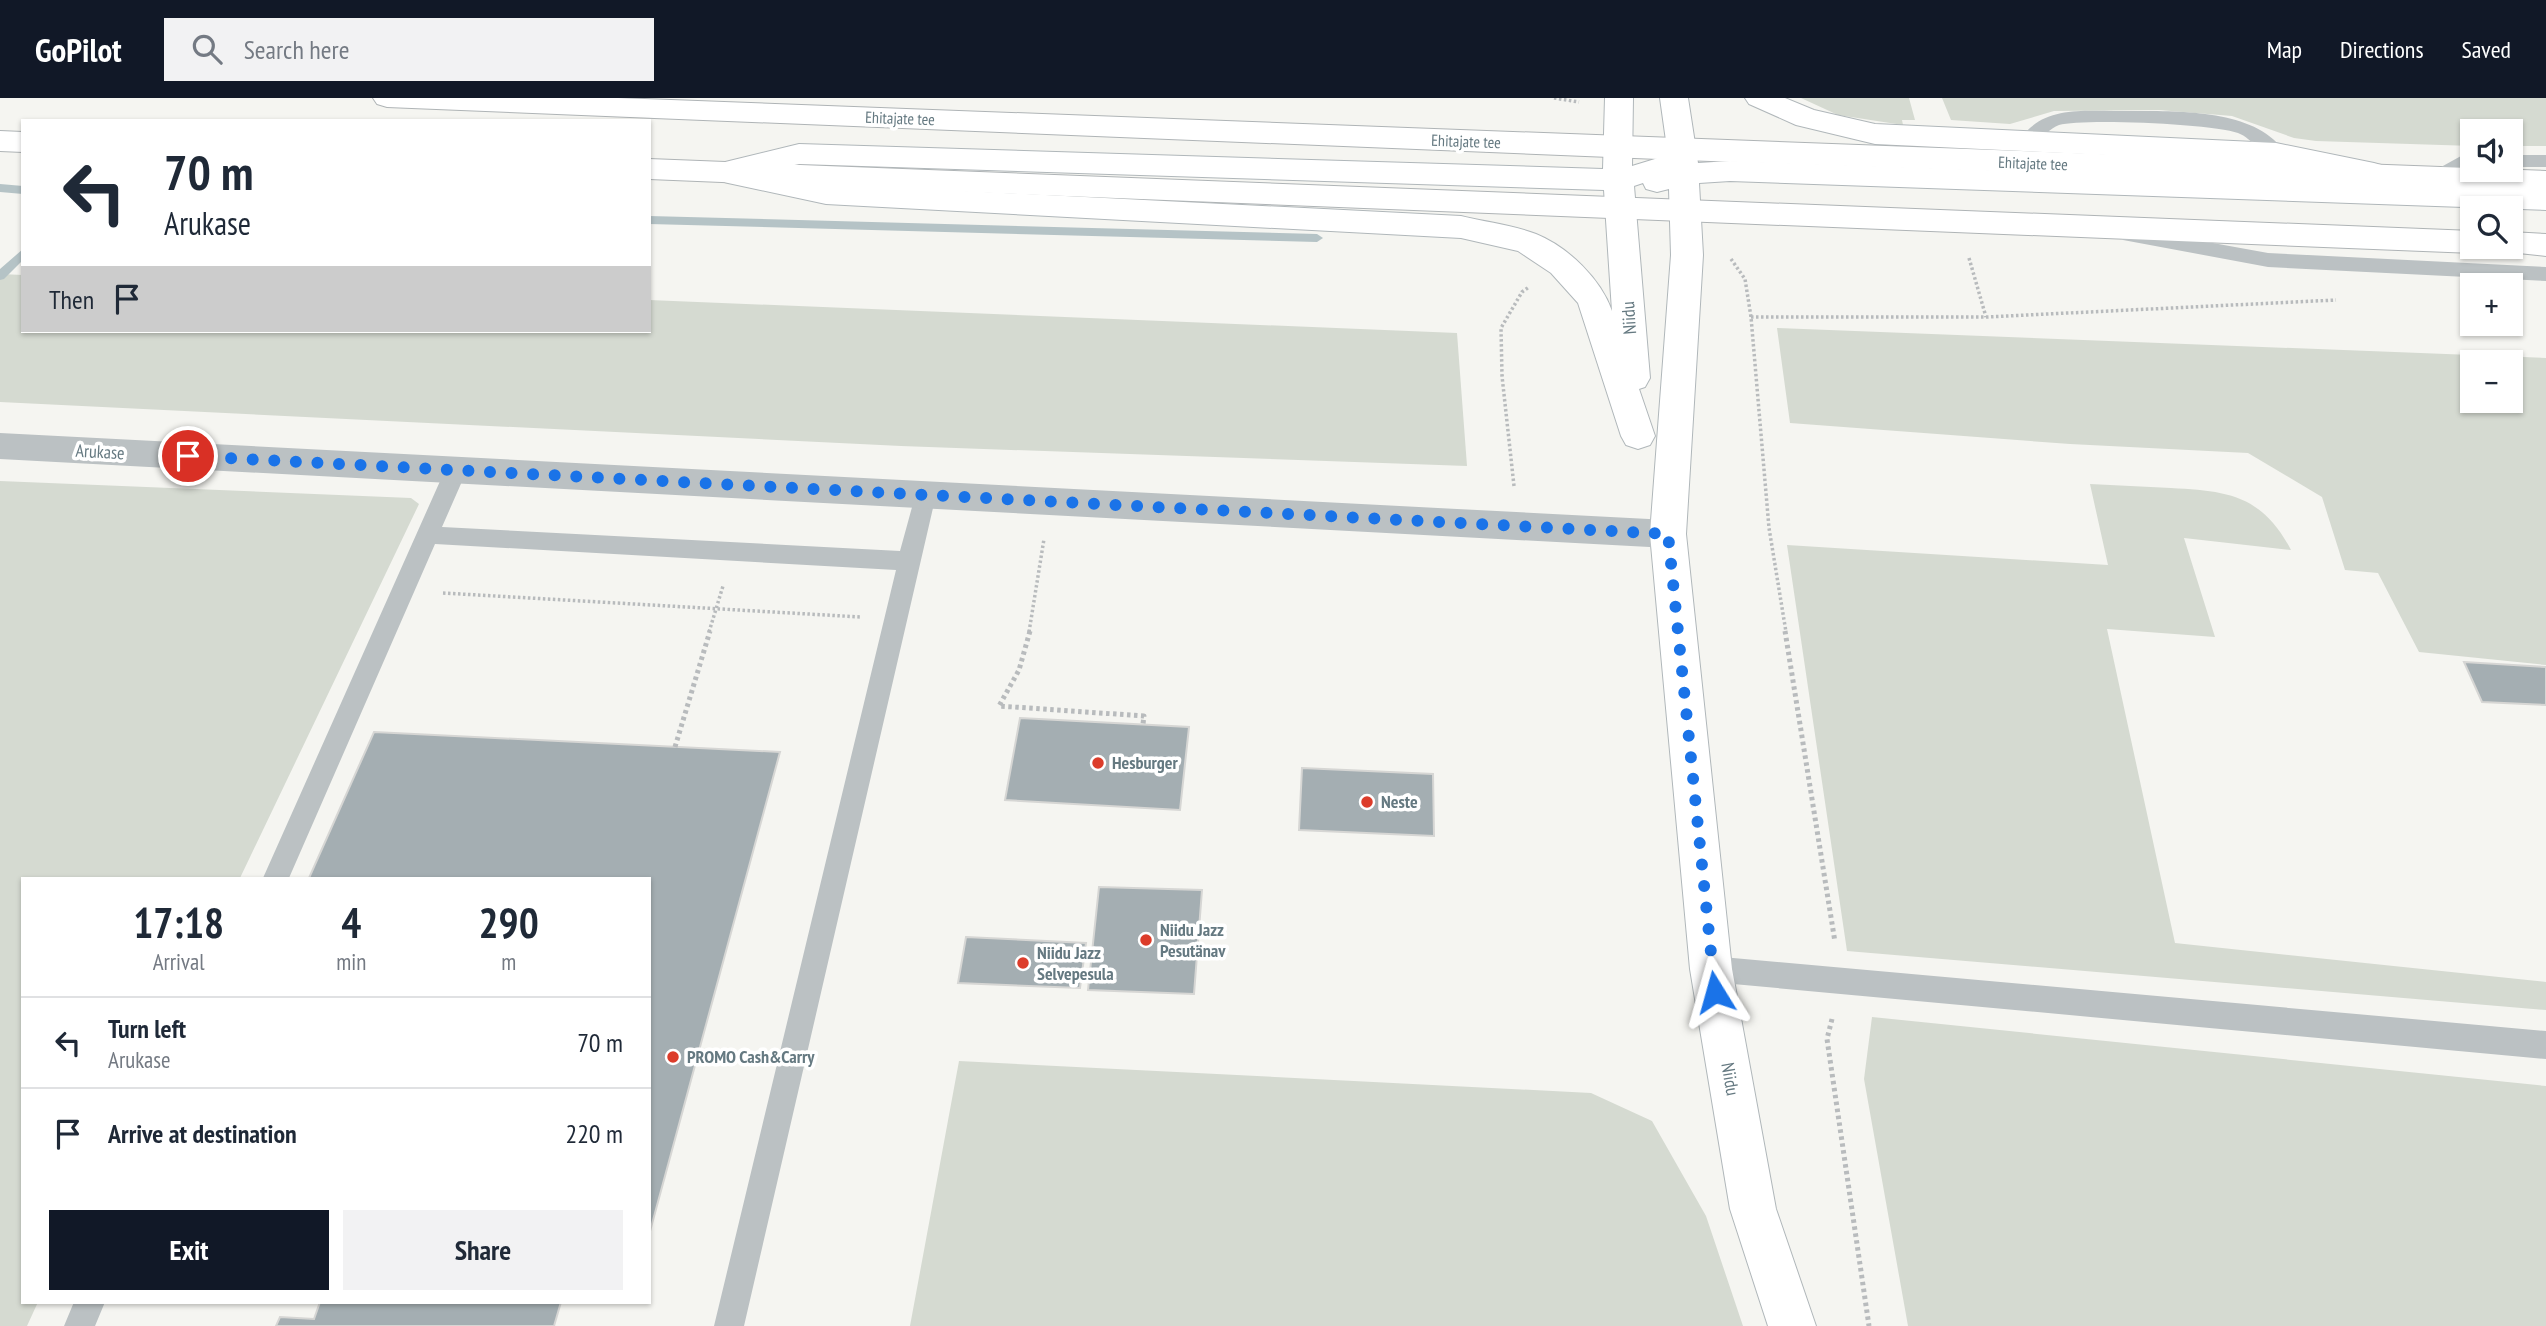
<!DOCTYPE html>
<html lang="en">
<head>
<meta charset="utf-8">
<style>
  body { margin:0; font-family:"PT Sans Narrow",sans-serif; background:#f2f2f3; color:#1f2937; height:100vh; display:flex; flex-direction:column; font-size:26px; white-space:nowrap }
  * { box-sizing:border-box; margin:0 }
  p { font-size:23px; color:#747a83 }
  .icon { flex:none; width:38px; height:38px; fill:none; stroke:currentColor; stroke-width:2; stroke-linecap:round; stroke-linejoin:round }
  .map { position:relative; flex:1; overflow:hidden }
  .sheet { position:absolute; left:21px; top:779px; width:630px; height:427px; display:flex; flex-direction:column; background:#fff; border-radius:0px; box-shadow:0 2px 5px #0004 }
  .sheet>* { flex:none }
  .banner { position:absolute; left:21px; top:21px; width:630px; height:214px; border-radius:0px; box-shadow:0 2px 5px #0004; background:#fff; color:#1f2937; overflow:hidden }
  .tools { position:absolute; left:2460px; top:21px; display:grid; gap:14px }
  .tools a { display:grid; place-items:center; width:63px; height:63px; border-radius:0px; background:#fff; box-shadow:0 2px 5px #0004; font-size:35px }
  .pin { position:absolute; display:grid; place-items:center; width:60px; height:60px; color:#fff; margin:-30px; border:4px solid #fff; border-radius:50%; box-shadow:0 2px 7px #0007 }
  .me { position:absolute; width:77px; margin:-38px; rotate:352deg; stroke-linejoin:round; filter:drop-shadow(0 0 5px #0008) }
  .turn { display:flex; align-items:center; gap:24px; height:147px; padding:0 28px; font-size:32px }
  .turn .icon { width:91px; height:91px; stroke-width:2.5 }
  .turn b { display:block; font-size:49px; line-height:60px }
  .then { display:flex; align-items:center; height:66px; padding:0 28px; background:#0003; gap:14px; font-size:26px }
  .eta { display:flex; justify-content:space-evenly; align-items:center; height:119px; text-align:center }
  .eta b { font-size:42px; font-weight:600; line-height:49px }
  .button { display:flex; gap:14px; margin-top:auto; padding:14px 28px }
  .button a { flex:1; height:80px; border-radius:0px; background:#111827; color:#fff; font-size:28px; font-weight:600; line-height:80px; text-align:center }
  .button a+a { background:#f2f2f3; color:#1f2937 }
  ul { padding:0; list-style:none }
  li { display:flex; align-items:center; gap:21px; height:91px; padding:0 28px; border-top:2px solid #e0e1e3 }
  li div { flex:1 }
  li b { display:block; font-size:26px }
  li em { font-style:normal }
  header { display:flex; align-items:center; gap:42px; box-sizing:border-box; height:98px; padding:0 35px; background:#111827; color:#fff }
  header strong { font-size:33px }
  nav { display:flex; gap:38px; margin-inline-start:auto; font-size:24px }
  .search { width:490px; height:63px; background:#f2f2f3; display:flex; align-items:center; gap:18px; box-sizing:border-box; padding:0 24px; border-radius:0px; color:#747a83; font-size:26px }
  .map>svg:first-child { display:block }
  .green { fill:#d5dad1; fill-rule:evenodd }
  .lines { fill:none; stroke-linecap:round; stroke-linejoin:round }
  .stream { fill:#b5c3c6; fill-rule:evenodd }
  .building { fill:#a4aeb2; stroke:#d6d6d4; stroke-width:2 }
  .secondary-casing { stroke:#b0b7ba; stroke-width:2 }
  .highway-casing { stroke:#afb4b6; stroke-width:2 }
  .path-far1 { stroke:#b8bbbd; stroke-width:3.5; stroke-dasharray:2.5 2.5; stroke-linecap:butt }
  .path { stroke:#b8bbbd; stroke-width:5; stroke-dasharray:3.5 3.5; stroke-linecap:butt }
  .lane { fill:#bbc1c3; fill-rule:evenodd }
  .street { fill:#bbc1c3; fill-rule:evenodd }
  .secondary { fill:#fff; fill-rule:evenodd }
  .highway { fill:#fff; fill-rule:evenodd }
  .route { stroke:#1a73e8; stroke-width:12; stroke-dasharray:0 21.6 }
  .poi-dot { fill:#dc3c2a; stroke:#fff; stroke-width:2.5 }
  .labels { text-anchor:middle; stroke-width:7; stroke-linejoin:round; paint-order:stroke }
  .far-street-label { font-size:16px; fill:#657981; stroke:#fff }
  .street-label { font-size:18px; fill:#657981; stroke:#fff }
  .poi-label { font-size:18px; font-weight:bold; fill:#657981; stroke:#fff; text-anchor:start }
</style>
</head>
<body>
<header>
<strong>GoPilot</strong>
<div class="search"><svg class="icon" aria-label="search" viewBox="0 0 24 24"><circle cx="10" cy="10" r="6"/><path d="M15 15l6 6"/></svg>Search here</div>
<nav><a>Map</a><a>Directions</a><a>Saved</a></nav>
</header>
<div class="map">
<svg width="2546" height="1228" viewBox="0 0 2546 1228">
  <rect width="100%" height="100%" fill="#f5f5f1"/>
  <path class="green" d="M 1801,0 L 1909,0 L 1915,22 L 1902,22 L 1903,27 L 1838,17 Z
    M 1942,0 L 2546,0 L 2546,48 L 2511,48 L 2511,33 L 2473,33 L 2473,48 L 2316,43 L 2294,40 L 2232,18 L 2159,12 L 2054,13 L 2010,26 L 1951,22 Z
    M 0,176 L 23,177 L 23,233 L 649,233 L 649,202 L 1457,235 L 1467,368 L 901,348 L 0,304 Z
    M 1777,230 L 2546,260 L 2546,567 L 2419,554 L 2378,475 L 2345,472 L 2322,399 L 2248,355 L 2070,346 L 1790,325 ZM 2473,264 L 2511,264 L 2511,303 L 2473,303 Z
    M 0,383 L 411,400 L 419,406 L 240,780 L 23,780 L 23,1204 L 38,1204 L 27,1228 L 0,1228 Z
    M 2090,386 C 2117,387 2144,389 2171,390 C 2228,393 2262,397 2291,452 L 2184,440 L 2215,539 L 2107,531 L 2175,845 L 2546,884 L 2546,912 L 1847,853 L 1787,447 L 2108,467 Z
    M 1872,919 L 2546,988 L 2546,1228 L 1908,1228 L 1864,981 Z
    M 959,963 L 1591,995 L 1652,1023 L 1706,1118 L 1743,1228 L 910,1228 Z"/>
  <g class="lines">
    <path class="stream" d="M 0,86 L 23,88 L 23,96 L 0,94 Z
      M 649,118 L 1317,136 L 1323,140 L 1317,144 L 649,126 Z
      M 23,151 L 23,162 L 4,181 L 0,182 L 0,171 Z"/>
  </g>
  <path class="building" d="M 2464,564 L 2546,569 L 2546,607 L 2482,604 Z
    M 1020,620 L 1189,629 L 1180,712 L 1005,702 Z
    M 374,634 L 780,654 L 649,1137 L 649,780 L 309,780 Z
    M 1302,670 L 1433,676 L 1434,738 L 1299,732 Z
    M 1099,789 L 1202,792 L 1194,896 L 1088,892 Z
    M 966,839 L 1086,845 L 1080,890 L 958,885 Z
    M 320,1204 L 561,1204 L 554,1228 L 276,1228 L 280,1219 L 314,1221 Z"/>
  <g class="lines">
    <defs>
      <path id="secondary" d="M 1605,0 L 1633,0 L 1632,68 L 1668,57 L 1660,0 L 1688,0 L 1698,65 L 1730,63 L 2546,92 L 2546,112 L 1730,83 L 1699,85 L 1703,157 L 1686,436 L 1732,871 L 1776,1111 L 1816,1228 L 1768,1228 L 1730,1111 L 1690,871 L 1650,436 L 1671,157 L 1669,91 L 1657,94 L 1646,91 L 1643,85 L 1634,88 L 1650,280 L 1645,289 L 1639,291 L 1655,338 L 1650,347 L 1638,351 L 1626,347 L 1621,338 L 1578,205 L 1551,175 L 1518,153 L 1461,140 L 826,106 L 728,85 L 717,82 L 713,75 L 721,65 L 799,46 L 1603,71 ZM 799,66 L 1604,92 L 1612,213 C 1601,181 1568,149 1536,136 C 1513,127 1485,124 1461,118 L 826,86 L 767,73 Z
        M 1745,0 L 1785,0 L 1814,12 L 1875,26 L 2276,45 L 2374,65 L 2385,68 L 2389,75 L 2385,82 L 2374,85 L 2276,65 L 1875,46 L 1796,27 L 1749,6 Z"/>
      <path id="highway" d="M 373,0 L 618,0 L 2546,73 L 2546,93 L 1683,62 L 387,9 L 377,6 Z
        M 0,33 L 23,34 L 23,54 L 0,53 Z
        M 649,61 L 2473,133 L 2473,149 L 2486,149 L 2473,155 L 649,81 Z
        M 2511,134 L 2546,136 L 2546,158 L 2500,153 L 2498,149 L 2511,149 Z"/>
    </defs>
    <use href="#secondary" class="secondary-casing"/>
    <use href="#highway" class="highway-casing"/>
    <path class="path-far1" d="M 1554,0 L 1579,4
      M 1969,160 L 1986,219
      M 1731,161 L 1745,181 L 1751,219 L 1769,430 L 1786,534
      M 1751,219 L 1986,219 L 2336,202
      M 1514,388 L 1502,278 L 1501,230 L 1522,194 L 1529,189
      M 443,495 L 860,519
      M 709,534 L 723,488
      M 1029,534 L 1044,441"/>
    <path class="path" d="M 1030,533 L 1019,572 L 999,608 L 1144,618 L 1143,626
      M 1785,533 L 1835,844
      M 675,649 L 710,533
      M 1832,921 L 1827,941 L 1869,1228"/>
    <path class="lane" d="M 2114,13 C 2164,14 2255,7 2285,55 L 2283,59 C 2266,64 2254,41 2238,35 C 2215,26 2082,20 2059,27 C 2050,30 2042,40 2035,47 L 2021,47 L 2019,43 C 2041,9 2078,13 2114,13 Z
      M 2473,56 L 2473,68 L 2446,84 L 2432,84 L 2430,79 L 2432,74 L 2461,58 Z
      M 2511,57 L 2546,57 L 2546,69 L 2511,69 Z
      M 2130,130 L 2268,155 L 2546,169 L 2546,183 L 2268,169 L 2123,142 L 2120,137 L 2123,132 Z
      M 456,363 L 464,366 L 467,372 L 442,429 L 900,453 L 917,391 L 925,388 L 933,391 L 936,397 L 744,1228 L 714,1228 L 896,472 L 435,446 L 289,780 L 263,780 L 445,372 L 448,366 Z
      M 1711,858 L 2546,933 L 2546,961 L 1711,884 L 1701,880 L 1697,871 L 1701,862 Z
      M 74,1204 L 105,1204 L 95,1228 L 64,1228 Z"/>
    <path class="street" d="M 0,335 L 1668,422 L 1681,426 L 1686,436 L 1681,446 L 1668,450 L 0,361 Z"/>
    <use href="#secondary" class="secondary"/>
    <use href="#highway" class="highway"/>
  </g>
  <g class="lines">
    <path class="route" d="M 188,358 L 1668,436 L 1715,894"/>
  </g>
  <g class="poi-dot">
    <circle cx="1098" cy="665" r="7"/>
    <circle cx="1367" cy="704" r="7"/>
    <circle cx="1146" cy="842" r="7"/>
    <circle cx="1023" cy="865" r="7"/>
    <circle cx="673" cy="959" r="7"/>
  </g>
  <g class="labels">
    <g class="far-street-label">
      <text transform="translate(900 20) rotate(2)" y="6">Ehitajate tee</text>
      <text transform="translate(1466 43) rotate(2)" y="6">Ehitajate tee</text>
      <text transform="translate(2033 65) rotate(2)" y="6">Ehitajate tee</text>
    </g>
    <g class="street-label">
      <text transform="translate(1629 220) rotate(-94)" y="6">Niidu</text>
      <text transform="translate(100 354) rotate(3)" y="6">Arukase</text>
      <text transform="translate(1730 981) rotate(80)" y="6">Niidu</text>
    </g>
    <g class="poi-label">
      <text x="1112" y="671">Hesburger</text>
      <text x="1381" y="710">Neste</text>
      <text x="1160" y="838">Niidu Jazz<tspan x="1160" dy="21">Pesutänav</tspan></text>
      <text x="1037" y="861">Niidu Jazz<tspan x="1037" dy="21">Selvepesula</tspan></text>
      <text x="687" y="965">PROMO Cash&amp;Carry</text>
    </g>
  </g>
</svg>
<div class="tools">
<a><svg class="icon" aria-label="sound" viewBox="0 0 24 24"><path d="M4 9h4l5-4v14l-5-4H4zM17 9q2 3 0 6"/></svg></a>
<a><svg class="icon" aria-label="search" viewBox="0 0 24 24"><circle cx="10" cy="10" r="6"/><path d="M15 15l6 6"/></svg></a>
<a>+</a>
<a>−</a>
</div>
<div class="pin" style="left:188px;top:358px;background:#d93025"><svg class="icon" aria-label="arrive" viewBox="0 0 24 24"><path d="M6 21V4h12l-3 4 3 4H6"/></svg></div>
<svg class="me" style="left:1715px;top:894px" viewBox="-20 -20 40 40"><path d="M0-17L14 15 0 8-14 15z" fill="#1a73e8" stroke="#fff" stroke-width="4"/></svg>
<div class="banner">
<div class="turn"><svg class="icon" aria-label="left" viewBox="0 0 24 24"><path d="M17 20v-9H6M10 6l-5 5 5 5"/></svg><div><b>70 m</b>Arukase</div></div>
<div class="then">Then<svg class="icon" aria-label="arrive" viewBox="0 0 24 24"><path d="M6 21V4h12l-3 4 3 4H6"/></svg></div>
</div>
<section class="sheet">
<div class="eta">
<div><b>17:18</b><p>Arrival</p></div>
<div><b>4</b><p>min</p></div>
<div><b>290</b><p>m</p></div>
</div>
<ul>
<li><svg class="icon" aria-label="left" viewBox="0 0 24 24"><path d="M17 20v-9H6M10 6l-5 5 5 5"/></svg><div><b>Turn left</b><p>Arukase</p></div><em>70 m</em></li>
<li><svg class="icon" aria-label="arrive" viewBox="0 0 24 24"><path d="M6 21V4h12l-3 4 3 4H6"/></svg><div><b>Arrive at destination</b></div><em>220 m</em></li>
</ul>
<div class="button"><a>Exit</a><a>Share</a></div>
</section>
</div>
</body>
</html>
